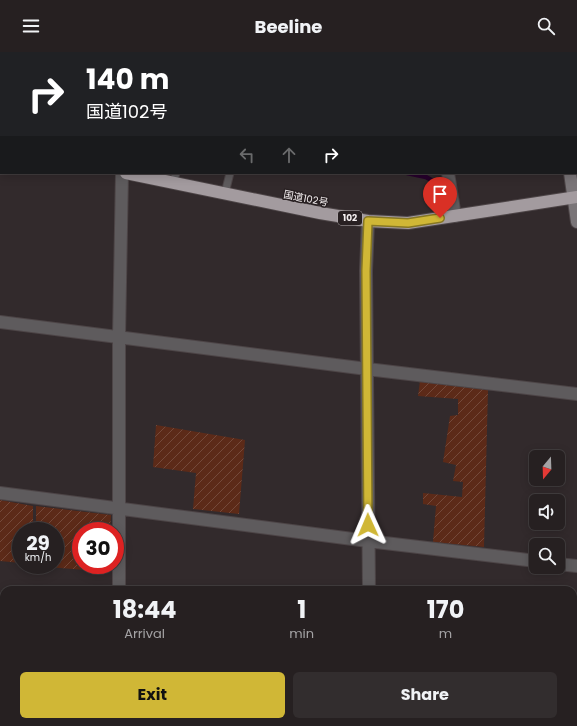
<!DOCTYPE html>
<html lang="en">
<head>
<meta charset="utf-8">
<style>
  body { margin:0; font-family:Poppins,"Noto Sans JP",sans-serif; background:#322d2e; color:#f1f3f6; height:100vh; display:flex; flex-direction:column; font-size:15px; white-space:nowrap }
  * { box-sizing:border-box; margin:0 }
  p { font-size:13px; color:#a4a3a5 }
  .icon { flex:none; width:22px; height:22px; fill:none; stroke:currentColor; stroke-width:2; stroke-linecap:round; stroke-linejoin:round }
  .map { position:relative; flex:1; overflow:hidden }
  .details { position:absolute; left:0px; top:534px; width:577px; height:140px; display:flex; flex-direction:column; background:#262021; border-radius:12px 12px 0 0; box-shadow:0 2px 10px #0003,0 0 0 1px #423e3f }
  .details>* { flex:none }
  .guide { position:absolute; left:0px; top:0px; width:577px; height:122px; box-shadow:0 2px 10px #0003,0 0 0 1px #423e3f; background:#202124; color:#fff; overflow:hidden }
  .needle { width:26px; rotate:199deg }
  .controls { position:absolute; left:529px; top:398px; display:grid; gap:8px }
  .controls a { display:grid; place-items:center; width:36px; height:36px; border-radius:6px; background:#262021; box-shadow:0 2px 10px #0003,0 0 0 1px #423e3f; font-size:20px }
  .speed { position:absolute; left:12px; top:470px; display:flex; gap:8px; font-size:20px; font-weight:700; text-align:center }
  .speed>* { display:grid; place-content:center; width:52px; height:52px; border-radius:50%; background:#262021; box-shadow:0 2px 10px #0003,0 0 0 1px #423e3f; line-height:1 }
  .speed small { font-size:10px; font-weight:400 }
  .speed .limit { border:6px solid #d22; background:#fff; color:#111 }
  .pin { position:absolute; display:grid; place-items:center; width:34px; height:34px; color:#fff; margin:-41px -17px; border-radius:50% 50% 50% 0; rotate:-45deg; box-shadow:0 0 4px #0007 }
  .pin .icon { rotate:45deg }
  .me { position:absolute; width:44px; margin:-22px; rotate:359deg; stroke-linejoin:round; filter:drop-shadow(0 0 3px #0008) }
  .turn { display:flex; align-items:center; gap:14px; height:84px; padding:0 20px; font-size:18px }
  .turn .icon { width:52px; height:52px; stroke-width:2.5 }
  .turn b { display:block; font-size:28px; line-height:34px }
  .lanes { display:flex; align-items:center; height:38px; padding:0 20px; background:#0003; justify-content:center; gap:20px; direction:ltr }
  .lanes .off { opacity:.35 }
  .eta { display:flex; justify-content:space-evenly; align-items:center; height:68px; text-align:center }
  .eta b { font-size:24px; font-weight:700; line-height:28px }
  .cta { display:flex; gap:8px; margin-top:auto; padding:8px 20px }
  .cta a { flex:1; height:46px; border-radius:6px; background:#d0b736; color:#111; font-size:16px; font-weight:700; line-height:46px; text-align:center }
  .cta a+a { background:#322d2e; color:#f1f3f6 }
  header { display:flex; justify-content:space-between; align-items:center; height:52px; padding:0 20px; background:#262021; font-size:18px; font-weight:700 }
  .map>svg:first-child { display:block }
  .garden { fill:url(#garden-furrows) }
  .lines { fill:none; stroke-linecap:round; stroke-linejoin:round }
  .stream { stroke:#27002c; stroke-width:4.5 }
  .lane-casing { stroke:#4d4547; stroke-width:9 }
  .street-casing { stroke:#4d4547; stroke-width:14 }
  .secondary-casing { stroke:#4d4547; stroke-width:14 }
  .highway-casing { stroke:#4d4547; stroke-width:14 }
  .lane { stroke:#5e5b5d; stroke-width:7 }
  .street { stroke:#5e5b5d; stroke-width:12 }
  .secondary { stroke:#7a7578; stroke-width:12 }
  .highway { stroke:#a39b9f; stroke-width:12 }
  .route-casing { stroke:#877723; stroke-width:10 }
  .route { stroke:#d0b736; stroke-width:7 }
  .labels { text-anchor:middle; stroke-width:3; stroke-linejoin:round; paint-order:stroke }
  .shield { fill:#282022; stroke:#b6b0b2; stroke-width:1 }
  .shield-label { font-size:9px; font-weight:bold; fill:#f3eeef }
  .street-label { font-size:10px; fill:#f3eeef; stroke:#282022 }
</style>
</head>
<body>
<header><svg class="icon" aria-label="menu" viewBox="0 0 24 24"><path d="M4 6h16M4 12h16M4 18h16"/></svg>Beeline<svg class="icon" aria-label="search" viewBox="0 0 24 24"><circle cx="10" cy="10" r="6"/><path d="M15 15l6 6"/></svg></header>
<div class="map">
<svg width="577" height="674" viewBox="0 0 577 674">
  <defs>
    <pattern id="garden-furrows" width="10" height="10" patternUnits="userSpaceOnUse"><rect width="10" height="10" fill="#5c2a18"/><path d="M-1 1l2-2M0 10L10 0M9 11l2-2" fill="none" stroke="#74493a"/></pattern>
  </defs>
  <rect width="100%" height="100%" fill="#322a2c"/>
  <path class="garden" d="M 420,329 L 488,338 L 484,495 L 433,490 L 436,454 L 423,452 L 423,441 L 462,445 L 463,430 L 453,429 L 456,413 L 443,410 L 450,364 L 458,363 L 458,347 L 418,344 Z
    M 156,373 L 245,388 L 239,462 L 193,457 L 196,421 L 153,415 Z
    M 0,448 L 33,454 L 33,479 L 21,479 L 21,511 L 0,509 Z
    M 36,454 L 111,463 L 110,479 L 81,479 L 81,513 L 109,513 L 109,520 L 36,514 L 55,513 L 55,479 L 36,479 Z"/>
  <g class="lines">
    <path class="stream" d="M 0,61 L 1,61
      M 407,121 L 426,125 L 433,129 L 437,143"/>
    <defs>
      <path id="lane" d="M 142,1 L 142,0
        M 169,1 L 169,0
        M 249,1 L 249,0
        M 173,131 L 176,121
        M 225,141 L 230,121"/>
      <path id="street" d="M 27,1 L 27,0
        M 381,1 L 381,0
        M 0,31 L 1,31
        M 448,121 L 455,164
        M 368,169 L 366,219 L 369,538
        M 0,270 L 367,317 L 577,342
        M 0,441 L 368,489 L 536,509
        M 558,512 L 577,514
        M 119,538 L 119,285 L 122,121
        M 0,616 L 4,617
        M 369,670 L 369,674
        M 423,670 L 459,674
        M 118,674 L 118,670"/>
      <path id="secondary" d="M 419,0 L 421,1
        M 570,121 L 577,170"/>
      <path id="highway" d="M 0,100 L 1,100
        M 126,121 L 320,161 L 368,169 L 408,171 L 577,145"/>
    </defs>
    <use href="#lane" class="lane-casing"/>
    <use href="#street" class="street-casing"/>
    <use href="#secondary" class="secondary-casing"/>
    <use href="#highway" class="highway-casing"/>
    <use href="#lane" class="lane"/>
    <use href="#street" class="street"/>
    <use href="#secondary" class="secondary"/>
    <use href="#highway" class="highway"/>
  </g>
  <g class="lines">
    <defs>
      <path id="route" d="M 368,473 L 366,219 L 368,169 L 408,171 L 440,166"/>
    </defs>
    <use href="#route" class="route-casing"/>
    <use href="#route" class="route"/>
  </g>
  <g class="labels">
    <rect class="shield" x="338" y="159" width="24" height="14" rx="3"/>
    <g class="shield-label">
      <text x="350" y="169">102</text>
    </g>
    <g class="street-label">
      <text transform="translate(306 146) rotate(11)" y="4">国道102号</text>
    </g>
  </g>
</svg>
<div class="controls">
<a><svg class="needle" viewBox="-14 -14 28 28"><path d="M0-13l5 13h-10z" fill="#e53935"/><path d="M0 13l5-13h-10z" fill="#a4a3a5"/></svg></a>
<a><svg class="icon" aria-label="sound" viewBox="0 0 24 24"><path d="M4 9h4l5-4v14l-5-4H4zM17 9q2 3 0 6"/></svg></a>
<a><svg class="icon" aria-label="search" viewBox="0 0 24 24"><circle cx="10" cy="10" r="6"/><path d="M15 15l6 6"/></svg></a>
</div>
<div class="speed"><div>29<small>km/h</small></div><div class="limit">30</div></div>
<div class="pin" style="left:440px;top:166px;background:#d93025"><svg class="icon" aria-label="arrive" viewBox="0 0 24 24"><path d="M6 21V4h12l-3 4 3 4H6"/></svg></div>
<svg class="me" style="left:368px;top:473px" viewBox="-20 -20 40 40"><path d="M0-17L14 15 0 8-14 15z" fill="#d0b736" stroke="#fff" stroke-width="4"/></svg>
<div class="guide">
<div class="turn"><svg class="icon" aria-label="right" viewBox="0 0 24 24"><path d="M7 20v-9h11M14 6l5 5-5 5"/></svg><div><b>140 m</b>国道102号</div></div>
<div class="lanes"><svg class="icon off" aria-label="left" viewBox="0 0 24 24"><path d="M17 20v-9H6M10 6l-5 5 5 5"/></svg><svg class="icon off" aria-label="ahead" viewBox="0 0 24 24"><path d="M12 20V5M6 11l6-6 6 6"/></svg><svg class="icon" aria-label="right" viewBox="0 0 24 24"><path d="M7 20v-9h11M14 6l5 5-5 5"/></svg></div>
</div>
<section class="details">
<div class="eta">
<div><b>18:44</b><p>Arrival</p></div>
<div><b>1</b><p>min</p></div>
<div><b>170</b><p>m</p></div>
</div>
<div class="cta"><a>Exit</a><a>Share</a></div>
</section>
</div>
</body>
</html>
